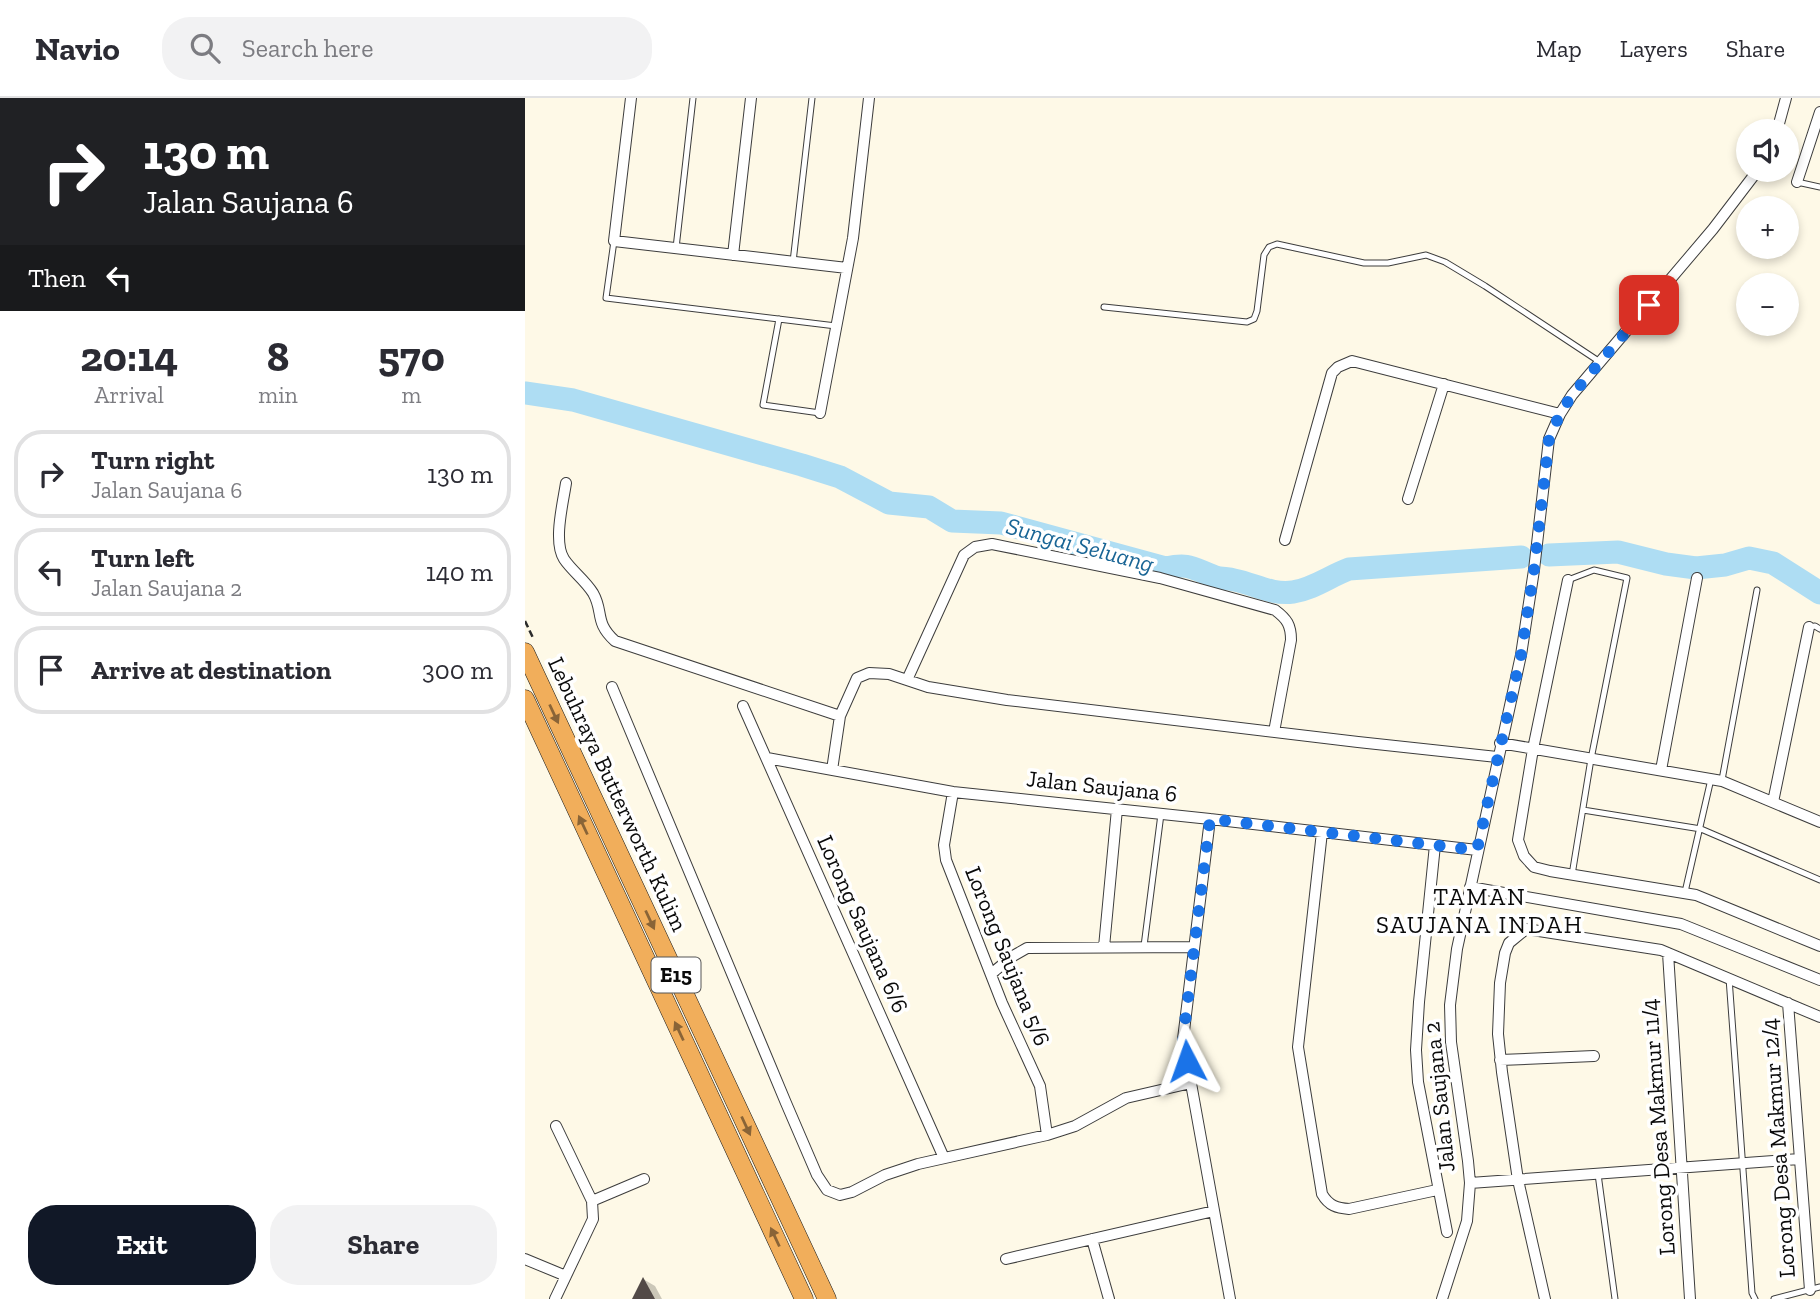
<!DOCTYPE html>
<html lang="en">
<head>
<meta charset="utf-8">
<style>
  body { margin:0; font-family:"Zilla Slab",serif; background:#f2f2f3; color:#2b2b33; height:100vh; display:flex; flex-direction:column; font-size:26px; white-space:nowrap }
  * { box-sizing:border-box; margin:0 }
  p { font-size:23px; color:#7c7c81 }
  .icon { flex:none; width:38px; height:38px; fill:none; stroke:currentColor; stroke-width:2; stroke-linecap:round; stroke-linejoin:round }
  .map { position:relative; flex:1; overflow:hidden }
  .details { display:flex; flex-direction:column; background:#fff; width:525px }
  .details>* { flex:none }
  .banner { background:#202124; color:#fff; overflow:hidden }
  .tools { position:absolute; left:1211px; top:21px; display:grid; gap:14px }
  .tools a { display:grid; place-items:center; width:63px; height:63px; border-radius:50%; background:#fff; box-shadow:0 4px 10px #0003; font-size:35px }
  .pin { position:absolute; display:grid; place-items:center; width:60px; height:60px; color:#fff; margin:-30px; border-radius:14px; box-shadow:0 4px 10px #0006 }
  .me { position:absolute; width:77px; margin:-38px; rotate:356deg; stroke-linejoin:round; filter:drop-shadow(0 0 5px #0008) }
  .turn { display:flex; align-items:center; gap:24px; height:147px; padding:0 28px; font-size:32px }
  .turn .icon { width:91px; height:91px; stroke-width:2.5 }
  .turn b { display:block; font-size:49px; line-height:60px }
  .then { display:flex; align-items:center; height:66px; padding:0 28px; background:#0003; gap:14px; font-size:26px }
  .eta { display:flex; justify-content:space-evenly; align-items:center; height:119px; text-align:center }
  .eta b { font-size:42px; font-weight:800; line-height:49px }
  .cta { display:flex; gap:14px; margin-top:auto; padding:14px 28px }
  .cta a { flex:1; height:80px; border-radius:28px; background:#111827; color:#fff; font-size:28px; font-weight:800; line-height:80px; text-align:center }
  .cta a+a { background:#f2f2f3; color:#2b2b33 }
  ul { padding:0; list-style:none }
  li { display:flex; align-items:center; gap:21px; height:88px; margin:0 14px 10px; padding:0 14px; border:4px solid #e1e1e2; border-radius:28px }
  li div { flex:1 }
  li b { display:block; font-size:26px }
  li em { font-style:normal }
  header { display:flex; align-items:center; gap:42px; box-sizing:border-box; height:98px; padding:0 35px; background:#fff; border-bottom:2px solid #e1e1e2 }
  header strong { font-size:33px }
  nav { display:flex; gap:38px; margin-inline-start:auto; font-size:24px }
  .search { width:490px; height:63px; background:#f2f2f3; display:flex; align-items:center; gap:18px; box-sizing:border-box; padding:0 24px; border-radius:28px; color:#7c7c81; font-size:26px }
  main { display:flex; flex:1; min-height:0 }
  .map>svg:first-child { display:block }
  .shadow { fill:#0003 }
  .lines { fill:none; stroke-linecap:round; stroke-linejoin:round }
  .river { stroke:#aeddf3; stroke-width:23 }
  .building { fill:#524a47 }
  .service-casing { stroke:#3d3d3d; stroke-width:7 }
  .minor-casing { stroke:#3d3d3d; stroke-width:12 }
  .trunk-casing { stroke:#1b1b1b; stroke-width:19 }
  .path { stroke:#2c2c2c; stroke-width:2.5; stroke-dasharray:7 3.5; stroke-linecap:butt }
  .service { stroke:#fff; stroke-width:5 }
  .minor { stroke:#fff; stroke-width:10 }
  .trunk { stroke:#f1ae5b; stroke-width:18 }
  .oneway { fill:#896437 }
  .route { stroke:#1a73e8; stroke-width:12; stroke-dasharray:0 21.6 }
  .labels { text-anchor:middle; stroke-width:7; stroke-linejoin:round; paint-order:stroke }
  .shield { fill:#fff; stroke:#545454; stroke-width:2 }
  .shield-label { font-size:21px; font-weight:bold; fill:#0a0a0a }
  .street-label { font-size:23px; fill:#0a0a0a; stroke:#fff }
  .water-label { font-size:24px; font-style:italic; fill:#196595; stroke:#fff }
  .neighbourhood-label { font-size:24px; letter-spacing:2px; fill:#0a0a0a; stroke:#fff }
</style>
</head>
<body>
<header>
<strong>Navio</strong>
<div class="search"><svg class="icon" aria-label="search" viewBox="0 0 24 24"><circle cx="10" cy="10" r="6"/><path d="M15 15l6 6"/></svg>Search here</div>
<nav><a>Map</a><a>Layers</a><a>Share</a></nav>
</header>
<main>
<section class="details">
<div class="banner">
<div class="turn"><svg class="icon" aria-label="right" viewBox="0 0 24 24"><path d="M7 20v-9h11M14 6l5 5-5 5"/></svg><div><b>130 m</b>Jalan Saujana 6</div></div>
<div class="then">Then<svg class="icon" aria-label="left" viewBox="0 0 24 24"><path d="M17 20v-9H6M10 6l-5 5 5 5"/></svg></div>
</div>
<div class="eta">
<div><b>20:14</b><p>Arrival</p></div>
<div><b>8</b><p>min</p></div>
<div><b>570</b><p>m</p></div>
</div>
<ul>
<li><svg class="icon" aria-label="right" viewBox="0 0 24 24"><path d="M7 20v-9h11M14 6l5 5-5 5"/></svg><div><b>Turn right</b><p>Jalan Saujana 6</p></div><em>130 m</em></li>
<li><svg class="icon" aria-label="left" viewBox="0 0 24 24"><path d="M17 20v-9H6M10 6l-5 5 5 5"/></svg><div><b>Turn left</b><p>Jalan Saujana 2</p></div><em>140 m</em></li>
<li><svg class="icon" aria-label="arrive" viewBox="0 0 24 24"><path d="M6 21V4h12l-3 4 3 4H6"/></svg><div><b>Arrive at destination</b></div><em>300 m</em></li>
</ul>
<div class="cta"><a>Exit</a><a>Share</a></div>
</section>
<div class="map">
<svg width="1295" height="1201" viewBox="0 0 1295 1201">
  <rect width="100%" height="100%" fill="#fef9e7"/>
  <path class="shadow" d="M 118,1181 L 130,1188 L 137,1201 L 109,1201 Z"/>
  <g class="lines">
    <path class="river" d="M 0,295 L 48,302 L 277,367 L 315,379 L 364,405 L 404,409 L 427,423 L 476,425 L 641,470 C 664,465 667,470 688,478 C 695,481 702,480 709,482 C 730,486 746,497 768,494 C 788,491 805,478 824,471 L 996,459
      M 1024,457 L 1093,454 L 1141,466 L 1171,470 L 1200,467 L 1224,460 L 1248,465 L 1295,495"/>
  </g>
  <path class="building" d="M 118,1179 L 130,1201 L 107,1201 Z"/>
  <g class="lines">
    <defs>
      <path id="service" d="M 1272,84 L 1295,89
        M 89,143 L 81,200 L 311,228
        M 151,150 L 168,0
        M 268,164 L 287,0
        M 579,209 L 722,224 L 729,221 L 732,213 L 739,157 L 744,149 L 752,146 L 839,165 L 863,165 L 901,157 L 920,164 L 960,188 L 1075,264
        M 254,221 L 238,307 L 295,315
        M 1043,482 L 1069,472 L 1102,480 L 1066,661 L 1047,777
        M 1284,529 L 1290,528 L 1295,531
        M 1197,682 L 1232,492
        M 1058,712 L 1176,731 L 1295,782
        M 1160,794 L 1186,681
        M 619,848 L 636,716
        M 1204,880 L 1227,1195 L 1230,1201
        M 1073,1076 L 1090,1201
        M 1249,1201 L 1295,1189"/>
      <path id="minor" d="M 106,0 L 89,143 L 322,170
        M 1252,33 L 1261,0
        M 1272,84 L 1295,14
        M 208,157 L 226,0
        M 295,315 L 328,140 L 344,0
        M 41,385 C 38,405 28,444 39,461 C 47,473 60,482 68,495 C 79,514 69,524 90,543 L 315,618 L 332,580 L 344,575 L 364,576 L 403,589 L 482,602 L 833,644 L 972,659
        M 883,401 L 919,286
        M 760,442 L 807,275 L 813,269 L 827,263 L 1035,316
        M 1043,482 L 1008,651 L 993,742 L 999,758 L 1009,769 L 1025,773 L 1171,797 L 1295,848
        M 382,582 L 439,457 L 450,449 L 467,446 L 635,480 L 750,512 C 762,521 766,527 766,542 L 749,634
        M 87,589 L 261,1005 L 292,1077 L 302,1092 L 315,1097 L 327,1094 L 360,1077 L 393,1066 L 522,1037 L 550,1028 L 601,1000 L 666,985
        M 218,608 L 419,1060
        M 975,645 L 1197,683 L 1295,724
        M 242,660 L 428,694 L 685,721 L 952,752
        M 307,672 L 315,618
        M 1136,672 L 1172,480
        M 428,694 L 419,747 L 421,762 L 477,905 L 515,988 L 522,1037
        M 1248,704 L 1284,529
        M 685,721 L 658,941 L 705,1201
        M 797,734 L 773,949 L 797,1096 C 804,1108 812,1110 824,1111 L 912,1092
        M 910,747 L 894,904 L 891,952 L 893,984 L 922,1134
        M 945,789 L 1156,826 L 1295,882
        M 579,849 L 592,711
        M 1143,855 L 1165,1201
        M 466,876 L 488,858 L 502,850 L 669,849
        M 1263,905 L 1285,1192
        M 975,962 L 1069,958
        M 945,1085 L 1275,1061
        M 67,1103 L 119,1081
        M 567,1141 L 584,1201
        M 0,1161 L 41,1178
        M 481,1161 L 689,1113
        M 30,1201 L 68,1121 L 67,1103 L 31,1028
        M 917,1201 L 942,1123 L 945,1085 L 943,1063 L 926,944 L 925,907 L 932,851 L 996,557 L 1009,472 L 1024,341 L 1035,316 L 1047,297 L 1188,131 L 1233,72
        M 1020,1201 L 993,1082 L 977,974 L 973,936 L 975,885 L 980,855 L 984,845 L 1001,831 L 1136,852 L 1295,919"/>
      <path id="trunk" d="M 0,554 L 302,1201
        M 0,601 L 279,1201"/>
    </defs>
    <use href="#service" class="service-casing"/>
    <use href="#minor" class="minor-casing"/>
    <use href="#trunk" class="trunk-casing"/>
    <path class="path" d="M 0,523 L 9,542"/>
    <use href="#service" class="service"/>
    <use href="#minor" class="minor"/>
    <use href="#trunk" class="trunk"/>
  </g>
  <defs><path id="oneway-solid" d="M-6-.8H1V-3.2L6.5 0L1 3.2V.8H-6Z" transform="scale(1.75)"/></defs>
  <g class="oneway">
    <use href="#oneway-solid" transform="translate(29 616) rotate(65)"/>
    <use href="#oneway-solid" transform="translate(58 727) rotate(-115)"/>
    <use href="#oneway-solid" transform="translate(125 822) rotate(65)"/>
    <use href="#oneway-solid" transform="translate(154 933) rotate(-115)"/>
    <use href="#oneway-solid" transform="translate(221 1028) rotate(65)"/>
    <use href="#oneway-solid" transform="translate(250 1139) rotate(-115)"/>
  </g>
  <g class="lines">
    <path class="route" d="M 662,963 L 658,941 L 685,721 L 952,752 L 996,557 L 1009,472 L 1024,341 L 1035,316 L 1047,297 L 1124,207"/>
  </g>
  <g class="labels">
    <rect class="shield" x="126.5" y="859.5" width="49" height="35" rx="5"/>
    <g class="shield-label">
      <text x="151" y="884">E15</text>
    </g>
    <g class="street-label">
      <text transform="translate(577 688) rotate(6)" y="8">Jalan Saujana 6</text>
      <text transform="translate(93 696) rotate(65)" y="8">Lebuhraya Butterworth Kulim</text>
      <text transform="translate(338 826) rotate(66)" y="8">Lorong Saujana 6/6</text>
      <text transform="translate(483 858) rotate(68)" y="8">Lorong Saujana 5/6</text>
      <text transform="translate(914 999) rotate(-96)" y="8">Jalan Saujana 2</text>
      <text transform="translate(1133 1029) rotate(-94)" y="8">Lorong Desa Makmur 11/4</text>
      <text transform="translate(1253 1050) rotate(-94)" y="8">Lorong Desa Makmur 12/4</text>
    </g>
    <g class="water-label">
      <text transform="translate(555 447) rotate(15)" y="8">Sungai Seluang</text>
    </g>
    <g class="neighbourhood-label">
      <text x="955" y="807">TAMAN<tspan x="955" dy="28">SAUJANA INDAH</tspan></text>
    </g>
  </g>
</svg>
<div class="tools">
<a><svg class="icon" aria-label="sound" viewBox="0 0 24 24"><path d="M4 9h4l5-4v14l-5-4H4zM17 9q2 3 0 6"/></svg></a>
<a>+</a>
<a>−</a>
</div>
<div class="pin" style="left:1124px;top:207px;background:#d93025"><svg class="icon" aria-label="arrive" viewBox="0 0 24 24"><path d="M6 21V4h12l-3 4 3 4H6"/></svg></div>
<svg class="me" style="left:662px;top:963px" viewBox="-20 -20 40 40"><path d="M0-17L14 15 0 8-14 15z" fill="#1a73e8" stroke="#fff" stroke-width="4"/></svg>
</div>
</main>
</body>
</html>
